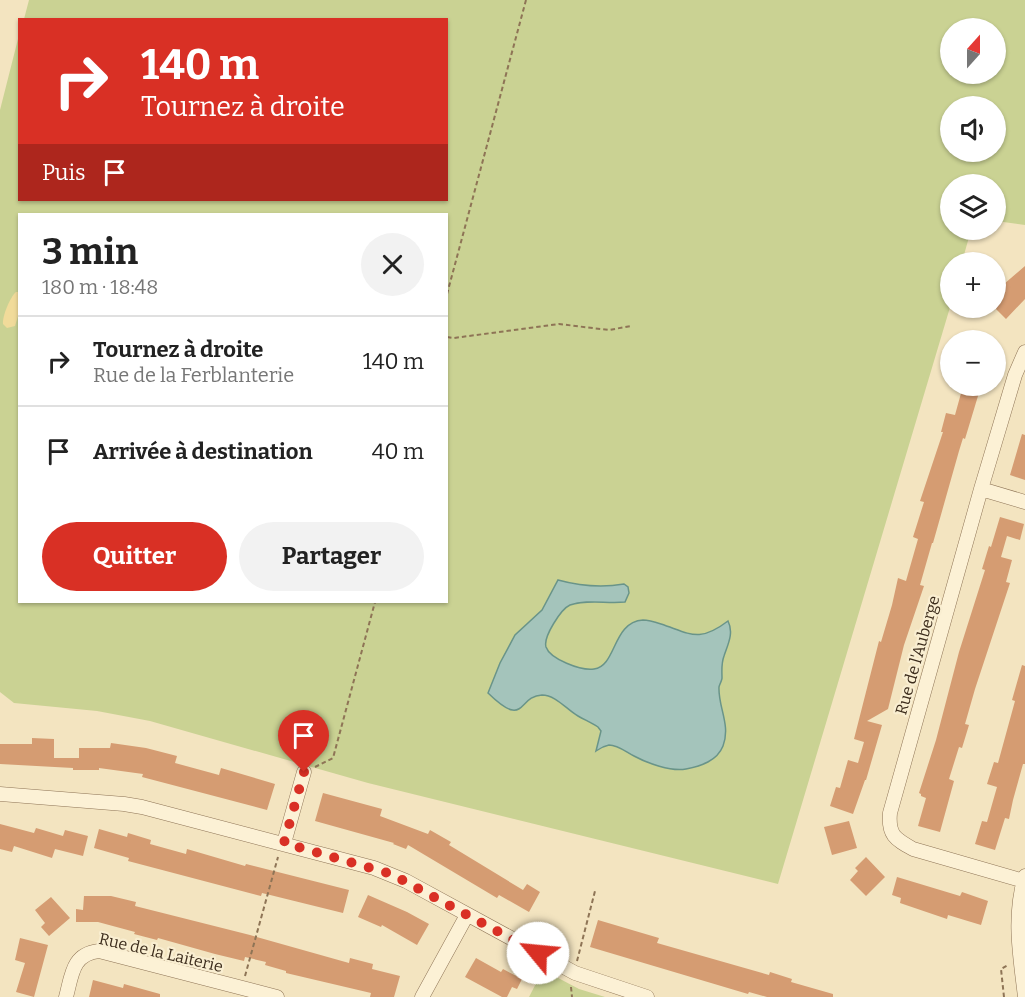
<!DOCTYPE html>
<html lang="fr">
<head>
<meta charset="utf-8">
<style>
  body { margin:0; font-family:Bitter,serif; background:#f2f2f2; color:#222; height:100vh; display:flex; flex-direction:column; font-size:22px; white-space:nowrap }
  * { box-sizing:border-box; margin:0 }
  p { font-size:20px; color:#767676 }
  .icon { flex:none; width:33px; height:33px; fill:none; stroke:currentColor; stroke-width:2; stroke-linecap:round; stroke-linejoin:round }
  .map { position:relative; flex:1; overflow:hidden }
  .panel { position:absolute; left:18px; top:213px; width:430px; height:390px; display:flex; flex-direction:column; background:#fff; border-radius:0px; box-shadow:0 2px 4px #0004 }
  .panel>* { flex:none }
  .top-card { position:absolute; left:18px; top:18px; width:430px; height:183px; border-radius:0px; box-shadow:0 2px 4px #0004; background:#d93025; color:#fff; overflow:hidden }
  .needle { width:39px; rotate:21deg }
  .buttons { position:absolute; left:940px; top:18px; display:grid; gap:12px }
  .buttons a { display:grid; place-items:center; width:66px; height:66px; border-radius:50%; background:#fff; box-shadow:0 2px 4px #0004; font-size:30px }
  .pin { position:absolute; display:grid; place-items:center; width:51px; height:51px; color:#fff; margin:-62px -26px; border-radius:50% 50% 50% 0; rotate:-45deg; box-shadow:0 0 6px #0007 }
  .pin .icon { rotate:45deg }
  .me { position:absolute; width:66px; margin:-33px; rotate:298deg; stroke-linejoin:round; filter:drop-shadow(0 0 4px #0008) }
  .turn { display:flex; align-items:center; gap:21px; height:126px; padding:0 24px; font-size:27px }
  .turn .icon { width:78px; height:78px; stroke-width:2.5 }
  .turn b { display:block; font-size:42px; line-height:51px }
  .then { display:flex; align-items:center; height:57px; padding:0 24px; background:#0003; gap:12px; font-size:22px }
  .round { display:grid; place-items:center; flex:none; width:63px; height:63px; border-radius:32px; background:#f2f2f2 }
  .head { display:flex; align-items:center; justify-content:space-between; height:102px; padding:0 24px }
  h1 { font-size:36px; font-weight:700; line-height:45px }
  .cta { display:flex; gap:12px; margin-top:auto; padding:12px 24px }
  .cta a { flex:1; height:69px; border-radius:36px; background:#d93025; color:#fff; font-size:24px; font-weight:700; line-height:69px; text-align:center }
  .cta a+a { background:#f2f2f2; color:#222 }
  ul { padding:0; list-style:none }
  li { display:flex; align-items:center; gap:18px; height:90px; padding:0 24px; border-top:2px solid #e0e0e0 }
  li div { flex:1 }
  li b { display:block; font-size:22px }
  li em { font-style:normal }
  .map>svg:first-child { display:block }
  .green { fill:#cad293; fill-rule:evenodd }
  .sand { fill:#f1db9a }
  .water { fill:#a4c4bb; stroke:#699489; stroke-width:1.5 }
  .building { fill:#d59c72 }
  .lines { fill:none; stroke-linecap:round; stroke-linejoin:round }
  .minor-casing { stroke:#8e7456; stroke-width:15 }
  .path { stroke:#8e7456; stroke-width:2; stroke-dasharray:4.5 3; stroke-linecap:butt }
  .minor { stroke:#fcf1d5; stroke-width:14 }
  .route { stroke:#d93025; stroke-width:10; stroke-dasharray:0 18 }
  .labels { text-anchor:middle; stroke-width:4.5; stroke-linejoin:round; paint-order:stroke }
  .street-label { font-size:16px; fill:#3c2c1c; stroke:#f9eed1 }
</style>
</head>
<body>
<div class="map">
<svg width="1025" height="997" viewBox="0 0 1025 997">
  <rect width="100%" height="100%" fill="#f3e4c0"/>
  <path class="green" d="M 29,0 L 1025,0 L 1025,225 L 996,221 L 996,184 L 951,184 L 951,230 L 971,230 L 962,262 L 951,262 L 951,304 L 778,884 L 368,783 L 150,721 L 97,711 L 14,703 L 0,692 L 0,110 L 19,35 L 20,200 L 447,200 L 447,20 L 24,19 ZM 951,28 L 996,28 L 996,74 L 951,74 ZM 951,106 L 996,106 L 996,152 L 951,152 ZM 20,214 L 447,214 L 447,602 L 20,602 Z
    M 543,970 L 579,989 L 605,997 L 529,997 Z"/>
  <path class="sand" d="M 16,292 L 19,292 L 19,313 L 15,326 L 7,328 L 3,324 C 2,317 10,297 16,292 Z"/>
  <path class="water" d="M 558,580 C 580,586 601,588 624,584 L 628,587 L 629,593 L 625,602 C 607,604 587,599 570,605 C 561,609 543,637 546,647 C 550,659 581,671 594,669 C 617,666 612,622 643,620 C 648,620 655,622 661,624 C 691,634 699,643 728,621 C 734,633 728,644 724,656 C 721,664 722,671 722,678 C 722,680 719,686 719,687 C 718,707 731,725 723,746 C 717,761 701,766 686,769 C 671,772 647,763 634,756 C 626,752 618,745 609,745 C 604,746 600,748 596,751 L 601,731 L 598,727 C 592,723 585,720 578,716 C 567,710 556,695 542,695 C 517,696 526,730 488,693 L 500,663 L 515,635 L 542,610 Z"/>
  <path class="building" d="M 1025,266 L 1025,299 L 1006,319 L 996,309 L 996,287 L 1001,281 L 1004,284 Z
    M 963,386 L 981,386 L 965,439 L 963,438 L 959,451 L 933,543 L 932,543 L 920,585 L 924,586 L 904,645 L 888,709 L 867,721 L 882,725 L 866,780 L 865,780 L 853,814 L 830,806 L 836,787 L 840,788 L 848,760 L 858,763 L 864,742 L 854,739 L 879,641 L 881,642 L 892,605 L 898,578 L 906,581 L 918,539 L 913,537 L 924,502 L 920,501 L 943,432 L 941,432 L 946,413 L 955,415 Z
    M 1022,434 L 1025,435 L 1025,480 L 1010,475 Z
    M 1000,517 L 1024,524 L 1020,540 L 1007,536 L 1001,557 L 1012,560 L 1006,582 L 1010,583 L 975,689 L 965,724 L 969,725 L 962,748 L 959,747 L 949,779 L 954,781 L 940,832 L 918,826 L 926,798 L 921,796 L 921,794 L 919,793 L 936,740 L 959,652 L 985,570 L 982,569 L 989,546 L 991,547 Z
    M 1022,665 L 1025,666 L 1025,764 L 1023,764 L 1013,800 L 1009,819 L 1005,818 L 995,850 L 975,844 L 982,821 L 987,822 L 997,787 L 987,784 L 994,762 L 998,763 L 1015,701 L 1012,700 Z
    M 32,738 L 54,739 L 54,758 L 79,758 L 79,748 L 110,748 L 111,743 L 146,748 L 177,756 L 175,763 L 219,775 L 221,768 L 275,784 L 267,810 L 142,777 L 143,774 L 99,768 L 99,770 L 73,770 L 73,768 L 0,764 L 0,744 L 32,744 Z
    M 323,793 L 382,809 L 380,816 L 428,834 L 430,830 L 451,842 L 449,845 L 523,890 L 527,884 L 540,892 L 529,912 L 499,895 L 497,898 L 408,845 L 406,849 L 393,844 L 394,843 L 315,821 Z
    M 849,821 L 857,848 L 832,855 L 824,827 Z
    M 0,824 L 34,833 L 36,828 L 63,836 L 65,830 L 88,836 L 83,856 L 55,849 L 52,858 L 14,846 L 12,852 L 0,849 Z
    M 99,829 L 127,837 L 128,833 L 151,840 L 150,844 L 186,854 L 187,849 L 245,866 L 246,864 L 349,890 L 343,913 L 262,893 L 261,896 L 128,861 L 129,858 L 94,848 Z
    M 866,857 L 885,877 L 866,896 L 850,880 L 858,871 L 855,868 Z
    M 897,877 L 960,896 L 962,892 L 988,901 L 981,925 L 948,915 L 947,919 L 900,903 L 901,898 L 892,895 Z
    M 368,895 L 407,912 L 429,924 L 417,945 L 382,925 L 381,927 L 358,917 Z
    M 84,896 L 111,896 L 136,902 L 135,906 L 250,935 L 349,963 L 350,958 L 373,964 L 372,969 L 400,976 L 394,997 L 370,997 L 371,993 L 286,973 L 286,971 L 265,965 L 266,962 L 245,957 L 244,961 L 215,954 L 158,938 L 157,940 L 134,934 L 135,932 L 98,922 L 76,922 L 76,909 L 83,910 Z
    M 51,897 L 70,918 L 49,936 L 41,927 L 45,923 L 35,910 Z
    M 598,920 L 659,938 L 657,943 L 769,975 L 770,972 L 792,979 L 791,982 L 833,994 L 833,997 L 767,997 L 749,992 L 748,994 L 590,947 Z
    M 20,938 L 48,945 L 34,997 L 16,992 L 25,963 L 15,960 Z
    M 476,958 L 501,972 L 503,969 L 522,979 L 517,989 L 512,987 L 507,997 L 502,997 L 465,977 Z
    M 93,980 L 123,988 L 124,984 L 160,994 L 160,997 L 89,997 Z"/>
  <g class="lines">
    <defs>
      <path id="minor" d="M 981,489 L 1025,502
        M 0,794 L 124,804 L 142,807 L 374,868 L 406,881 L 575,973 L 647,997
        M 284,843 L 304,772
        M 1024,881 L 913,849 C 895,839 888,835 890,813 L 981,489 L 1015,375 L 1025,352
        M 66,997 C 72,975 72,954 99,951 L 277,997
        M 422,997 L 467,915
        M 1025,997 C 1020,954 1013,918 1025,876"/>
    </defs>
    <use href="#minor" class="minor-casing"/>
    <path class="path" d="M 447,294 L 526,0
      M 447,337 L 454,338 L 559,324 L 609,330 L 631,326
      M 315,767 L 333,758 L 375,602
      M 577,961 L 595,891
      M 245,976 L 278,857
      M 571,987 L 572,997
      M 1004,997 L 1001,969 L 1008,965"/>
    <use href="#minor" class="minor"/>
  </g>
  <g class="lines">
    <path class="route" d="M 304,772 L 284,843 L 391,874 L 538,953"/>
  </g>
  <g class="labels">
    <g class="street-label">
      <text transform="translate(917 655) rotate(-74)" y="6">Rue de l'Auberge</text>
      <text transform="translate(161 952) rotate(13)" y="6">Rue de la Laiterie</text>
    </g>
  </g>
</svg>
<div class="buttons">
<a><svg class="needle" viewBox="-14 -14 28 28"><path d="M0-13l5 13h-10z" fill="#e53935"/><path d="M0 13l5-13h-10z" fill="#767676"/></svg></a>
<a><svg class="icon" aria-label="sound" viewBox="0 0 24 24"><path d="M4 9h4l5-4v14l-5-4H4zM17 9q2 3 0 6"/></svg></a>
<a><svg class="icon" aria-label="layers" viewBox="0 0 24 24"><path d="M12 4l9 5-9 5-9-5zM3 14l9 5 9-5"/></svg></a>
<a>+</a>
<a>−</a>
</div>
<div class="pin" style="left:304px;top:772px;background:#d93025"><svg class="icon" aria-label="arrive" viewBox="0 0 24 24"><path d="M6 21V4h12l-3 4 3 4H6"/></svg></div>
<svg class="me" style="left:538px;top:953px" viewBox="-20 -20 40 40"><circle r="19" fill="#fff"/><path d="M0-13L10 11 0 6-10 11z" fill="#d93025"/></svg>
<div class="top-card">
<div class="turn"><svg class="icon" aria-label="right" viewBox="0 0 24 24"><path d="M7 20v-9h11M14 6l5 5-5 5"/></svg><div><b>140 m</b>Tournez à droite</div></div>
<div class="then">Puis<svg class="icon" aria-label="arrive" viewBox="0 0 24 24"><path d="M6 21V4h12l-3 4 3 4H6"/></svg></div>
</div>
<section class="panel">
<div class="head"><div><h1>3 min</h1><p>180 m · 18:48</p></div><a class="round"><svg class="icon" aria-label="close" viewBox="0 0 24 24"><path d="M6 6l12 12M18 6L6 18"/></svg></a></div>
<ul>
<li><svg class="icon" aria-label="right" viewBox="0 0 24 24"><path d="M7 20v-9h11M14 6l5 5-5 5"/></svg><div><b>Tournez à droite</b><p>Rue de la Ferblanterie</p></div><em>140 m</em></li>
<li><svg class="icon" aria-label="arrive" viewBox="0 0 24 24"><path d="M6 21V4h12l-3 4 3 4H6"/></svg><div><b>Arrivée à destination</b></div><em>40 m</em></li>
</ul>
<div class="cta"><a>Quitter</a><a>Partager</a></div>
</section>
</div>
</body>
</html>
